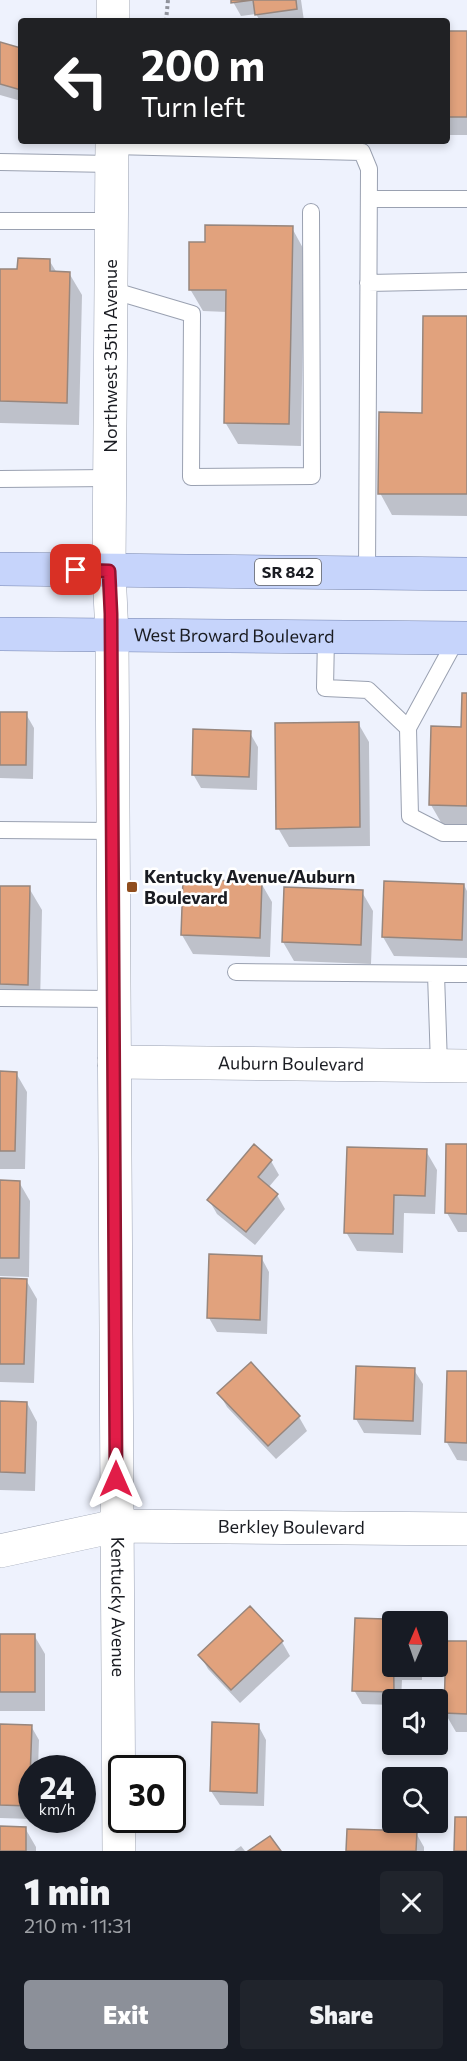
<!DOCTYPE html>
<html lang="en">
<head>
<meta charset="utf-8">
<style>
  body { margin:0; font-family:Commissioner,sans-serif; background:#20242c; color:#f1f3f6; height:100vh; display:flex; flex-direction:column; font-size:22px; white-space:nowrap }
  * { box-sizing:border-box; margin:0 }
  p { font-size:20px; color:#9ea1a6 }
  .icon { flex:none; width:33px; height:33px; fill:none; stroke:currentColor; stroke-width:2; stroke-linecap:round; stroke-linejoin:round }
  .map { position:relative; height:1851px; overflow:hidden }
  .side { display:flex; flex-direction:column; background:#171b24; flex:1 }
  .side>* { flex:none }
  .guide { position:absolute; left:18px; top:18px; width:432px; height:126px; border-radius:6px; box-shadow:0 3px 9px #0003; background:#202124; color:#fff; overflow:hidden }
  .needle { width:39px; rotate:2deg }
  .fabs { position:absolute; left:382px; top:1611px; display:grid; gap:12px }
  .fabs a { display:grid; place-items:center; width:66px; height:66px; border-radius:6px; background:#171b24; box-shadow:0 3px 9px #0003; font-size:30px }
  .speed { position:absolute; left:18px; top:1755px; display:flex; gap:12px; font-size:30px; font-weight:700; text-align:center }
  .speed>* { display:grid; place-content:center; width:78px; height:78px; border-radius:50%; background:#171b24; box-shadow:0 3px 9px #0003; line-height:1 }
  .speed small { font-size:15px; font-weight:400 }
  .speed .limit { border:3px solid #111; border-radius:9px; background:#fff; color:#111 }
  .pin { position:absolute; display:grid; place-items:center; width:51px; height:51px; color:#fff; margin:-26px; border-radius:12px; box-shadow:0 3px 9px #0006 }
  .me { position:absolute; width:66px; margin:-33px; rotate:0deg; stroke-linejoin:round; filter:drop-shadow(0 0 4px #0008) }
  .turn { display:flex; align-items:center; gap:21px; height:126px; padding:0 24px; font-size:27px }
  .turn .icon { width:78px; height:78px; stroke-width:2.5 }
  .turn b { display:block; font-size:42px; line-height:51px }
  .round { display:grid; place-items:center; flex:none; width:63px; height:63px; border-radius:6px; background:#20242c }
  .overview { display:flex; align-items:center; justify-content:space-between; height:102px; padding:0 24px }
  h1 { font-size:36px; font-weight:800; line-height:45px }
  .primary-button { display:flex; gap:12px; margin-top:auto; padding:12px 24px }
  .primary-button a { flex:1; height:69px; border-radius:6px; background:#8c9099; color:#fff; font-size:24px; font-weight:800; line-height:69px; text-align:center }
  .primary-button a+a { background:#20242c; color:#f1f3f6 }
  .map>svg:first-child { display:block }
  .shadow { fill:#0003 }
  .building { fill:#e1a27d; stroke:#97867d; stroke-width:1.5 }
  .lines { fill:none; stroke-linecap:round; stroke-linejoin:round }
  .lane-casing { stroke:#9aa1b1; stroke-width:18 }
  .street-casing { stroke:#9aa1b1; stroke-width:34 }
  .primary-casing { stroke:#7181ad; stroke-width:34 }
  .path { stroke:#90939c; stroke-width:4; stroke-dasharray:3 3; stroke-linecap:butt }
  .lane { stroke:#fff; stroke-width:16 }
  .street { stroke:#fff; stroke-width:33 }
  .primary { stroke:#c6d4fb; stroke-width:33 }
  .route-casing { stroke:#92132f; stroke-width:15 }
  .route { stroke:#e11d48; stroke-width:10 }
  .poi-dot { fill:#904d1d; stroke:#fff; stroke-width:2 }
  .labels { text-anchor:middle; stroke-width:5; stroke-linejoin:round; paint-order:stroke }
  .shield { fill:#fff; stroke:#5f6064; stroke-width:1.5 }
  .shield-label { font-size:16px; font-weight:bold; fill:#1a1c22 }
  .street-label { font-size:18px; fill:#1a1c22; stroke:#fff }
  .poi-label { font-size:18px; font-weight:bold; fill:#1a1c22; stroke:#fff; text-anchor:start }
</style>
</head>
<body>
<div class="map">
<svg width="467" height="1851" viewBox="0 0 467 1851">
  <rect width="100%" height="100%" fill="#eef2fd"/>
  <path class="shadow" d="M 232,0 L 301,0 L 304,21 L 260,21 L 256,14 L 241,16 Z
    M 447,32 L 467,32 L 467,135 L 447,135 Z
    M 0,43 L 21,49 L 21,101 L 0,95 Z
    M 292,228 L 304,250 L 301,446 L 238,444 L 225,422 L 227,312 L 203,311 L 190,289 L 207,244 Z
    M 49,260 L 57,273 L 69,273 L 82,295 L 79,425 L 0,423 L 0,270 L 19,271 Z
    M 467,318 L 467,516 L 392,515 L 380,493 L 423,414 Z
    M 467,694 L 467,824 L 442,824 L 431,805 L 463,728 Z
    M 0,713 L 26,714 L 34,728 L 33,779 L 0,778 Z
    M 358,723 L 369,742 L 370,846 L 289,847 L 278,828 Z
    M 250,733 L 258,747 L 257,790 L 201,788 L 193,774 Z
    M 261,883 L 272,902 L 270,957 L 193,954 L 182,935 Z
    M 464,885 L 467,891 L 467,958 L 394,956 L 383,937 Z
    M 0,887 L 29,888 L 42,910 L 40,1006 L 0,1005 Z
    M 285,889 L 362,892 L 373,911 L 371,964 L 294,961 L 283,942 Z
    M 0,1073 L 16,1073 L 27,1092 L 25,1169 L 0,1169 Z
    M 467,1145 L 467,1232 L 458,1232 L 447,1213 Z
    M 254,1147 L 271,1161 L 279,1175 L 268,1188 L 277,1195 L 285,1209 L 255,1245 L 217,1214 L 209,1200 Z
    M 426,1151 L 437,1170 L 435,1214 L 404,1213 L 403,1253 L 357,1251 L 346,1232 Z
    M 0,1182 L 19,1182 L 30,1201 L 29,1277 L 0,1276 Z
    M 261,1257 L 269,1272 L 267,1334 L 217,1332 L 209,1318 Z
    M 0,1279 L 26,1280 L 37,1299 L 34,1383 L 0,1382 Z
    M 414,1370 L 423,1384 L 421,1435 L 364,1433 L 356,1419 Z
    M 467,1373 L 467,1461 L 457,1460 L 446,1441 Z
    M 219,1393 L 299,1417 L 307,1431 L 276,1459 L 227,1407 Z
    M 0,1402 L 27,1403 L 37,1422 L 35,1491 L 0,1490 Z
    M 356,1620 L 407,1622 L 393,1622 L 393,1666 L 422,1666 L 422,1680 L 402,1680 L 401,1700 L 393,1700 L 393,1705 L 362,1704 L 354,1690 Z
    M 0,1635 L 34,1635 L 45,1654 L 45,1711 L 0,1711 Z
    M 282,1642 L 290,1656 L 240,1703 L 208,1669 L 200,1655 Z
    M 467,1643 L 467,1732 L 456,1732 L 445,1713 Z
    M 0,1725 L 31,1726 L 39,1740 L 38,1768 L 32,1768 L 32,1819 L 0,1818 Z
    M 258,1725 L 266,1740 L 264,1806 L 220,1805 L 211,1791 Z
    M 0,1827 L 25,1828 L 36,1847 L 36,1851 L 0,1851 Z
    M 416,1833 L 424,1847 L 424,1851 L 348,1851 Z
    M 241,1846 L 245,1851 L 234,1851 Z"/>
  <path class="building" d="M 231,0 L 296,0 L 297,9 L 255,15 L 253,0 L 231,3 Z
    M 447,31 L 467,31 L 467,117 L 447,117 Z
    M 0,42 L 21,48 L 21,90 L 0,84 Z
    M 205,225 L 293,226 L 289,424 L 224,423 L 226,290 L 189,290 L 189,242 L 205,242 Z
    M 18,258 L 50,259 L 50,271 L 70,272 L 67,403 L 0,401 L 0,269 L 17,269 Z
    M 423,316 L 467,316 L 467,494 L 378,494 L 379,412 L 422,413 Z
    M 462,693 L 467,693 L 467,806 L 429,805 L 431,726 L 461,727 Z
    M 0,712 L 27,712 L 26,765 L 0,765 Z
    M 359,722 L 360,827 L 276,829 L 275,723 Z
    M 193,729 L 251,731 L 249,777 L 192,775 Z
    M 183,879 L 262,882 L 260,938 L 181,935 Z
    M 384,881 L 464,884 L 462,940 L 382,937 Z
    M 0,886 L 30,886 L 28,985 L 0,984 Z
    M 284,887 L 363,890 L 361,945 L 282,942 Z
    M 0,1071 L 17,1072 L 15,1151 L 0,1151 Z
    M 254,1144 L 272,1160 L 258,1177 L 278,1194 L 246,1232 L 207,1200 Z
    M 446,1144 L 467,1144 L 467,1214 L 445,1213 Z
    M 347,1147 L 427,1149 L 425,1196 L 394,1195 L 393,1234 L 344,1233 Z
    M 0,1180 L 20,1181 L 19,1258 L 0,1258 Z
    M 209,1254 L 262,1256 L 260,1320 L 207,1318 Z
    M 0,1278 L 27,1279 L 24,1364 L 0,1364 Z
    M 251,1362 L 300,1416 L 268,1446 L 217,1393 Z
    M 356,1366 L 415,1368 L 413,1421 L 354,1419 Z
    M 447,1371 L 467,1371 L 467,1443 L 445,1442 Z
    M 0,1401 L 27,1402 L 25,1473 L 0,1472 Z
    M 250,1606 L 283,1641 L 231,1690 L 198,1655 Z
    M 355,1618 L 416,1620 L 393,1622 L 394,1692 L 352,1691 Z
    M 0,1634 L 35,1634 L 35,1692 L 0,1692 Z
    M 446,1641 L 467,1641 L 467,1714 L 444,1713 Z
    M 212,1722 L 259,1724 L 257,1793 L 210,1791 Z
    M 0,1724 L 32,1725 L 29,1806 L 0,1805 Z
    M 455,1817 L 467,1817 L 467,1851 L 454,1851 Z
    M 0,1826 L 26,1827 L 26,1851 L 0,1851 Z
    M 347,1829 L 417,1831 L 416,1851 L 346,1851 Z
    M 270,1836 L 281,1851 L 248,1851 Z"/>
  <g class="lines">
    <defs>
      <path id="lane" d="M 112,146 L 362,152 L 369,169 L 367,573
        M 0,162 L 112,164
        M 369,199 L 467,199
        M 0,221 L 112,221
        M 368,283 L 467,281
        M 111,290 L 192,314 L 191,477 L 312,476 L 311,212
        M 0,479 L 110,478
        M 326,637 L 325,688 L 368,690 L 408,728 L 410,816 L 443,833 L 467,833
        M 408,728 L 457,638
        M 0,830 L 113,831
        M 236,972 L 467,974
        M 436,974 L 439,1065
        M 0,998 L 114,999"/>
      <g id="street">
        <path d="M 113,21 L 113,0"/>
        <path id="s1" d="M 112,141 L 109,571 L 112,635 L 119,1851"/>
        <path id="s2" d="M 114,1062 L 467,1066"/>
        <path id="s3" d="M 0,1551 L 116,1526 L 467,1529"/>
      </g>
      <g id="primary">
        <path d="M 0,569 L 467,574"/>
        <path id="s4" d="M 0,634 L 467,638"/>
      </g>
    </defs>
    <use href="#lane" class="lane-casing"/>
    <use href="#street" class="street-casing"/>
    <use href="#primary" class="primary-casing"/>
    <path class="path" d="M 166,21 L 168,0"/>
    <use href="#lane" class="lane"/>
    <use href="#street" class="street"/>
    <use href="#primary" class="primary"/>
  </g>
  <g class="lines">
    <defs>
      <path id="route" d="M 76,570 L 109,571 L 111,614 L 116,1479"/>
    </defs>
    <use href="#route" class="route-casing"/>
    <use href="#route" class="route"/>
  </g>
  <rect class="poi-dot" x="126" y="881" width="12" height="12" rx="3"/>
  <g class="labels">
    <rect class="shield" x="255" y="559" width="66" height="26" rx="4.5"/>
    <g class="shield-label">
      <text x="288" y="578">SR 842</text>
    </g>
    <g class="street-label">
      <text transform="translate(111 356) rotate(-90)" y="6">Northwest 35th Avenue</text>
      <text dy="6" stroke="none"><textPath href="#s4" startOffset="234">West Broward Boulevard</textPath></text>
      <text dy="6" stroke="none"><textPath href="#s2" startOffset="177">Auburn Boulevard</textPath></text>
      <text dy="6" stroke="none"><textPath href="#s3" startOffset="294">Berkley Boulevard</textPath></text>
      <text dy="6" stroke="none"><textPath href="#s1" startOffset="1466">Kentucky Avenue</textPath></text>
    </g>
    <g class="poi-label">
      <text x="144" y="883">Kentucky Avenue/Auburn<tspan x="144" dy="21">Boulevard</tspan></text>
    </g>
  </g>
</svg>
<div class="fabs">
<a><svg class="needle" viewBox="-14 -14 28 28"><path d="M0-13l5 13h-10z" fill="#e53935"/><path d="M0 13l5-13h-10z" fill="#9ea1a6"/></svg></a>
<a><svg class="icon" aria-label="sound" viewBox="0 0 24 24"><path d="M4 9h4l5-4v14l-5-4H4zM17 9q2 3 0 6"/></svg></a>
<a><svg class="icon" aria-label="search" viewBox="0 0 24 24"><circle cx="10" cy="10" r="6"/><path d="M15 15l6 6"/></svg></a>
</div>
<div class="speed"><div>24<small>km/h</small></div><div class="limit">30</div></div>
<div class="pin" style="left:76px;top:570px;background:#d93025"><svg class="icon" aria-label="arrive" viewBox="0 0 24 24"><path d="M6 21V4h12l-3 4 3 4H6"/></svg></div>
<svg class="me" style="left:116px;top:1479px" viewBox="-20 -20 40 40"><path d="M0-17L14 15 0 8-14 15z" fill="#e11d48" stroke="#fff" stroke-width="4"/></svg>
<div class="guide">
<div class="turn"><svg class="icon" aria-label="left" viewBox="0 0 24 24"><path d="M17 20v-9H6M10 6l-5 5 5 5"/></svg><div><b>200 m</b>Turn left</div></div>
</div>
</div>
<section class="side">
<div class="overview"><div><h1>1 min</h1><p>210 m · 11:31</p></div><a class="round"><svg class="icon" aria-label="close" viewBox="0 0 24 24"><path d="M6 6l12 12M18 6L6 18"/></svg></a></div>
<div class="primary-button"><a>Exit</a><a>Share</a></div>
</section>
</body>
</html>
